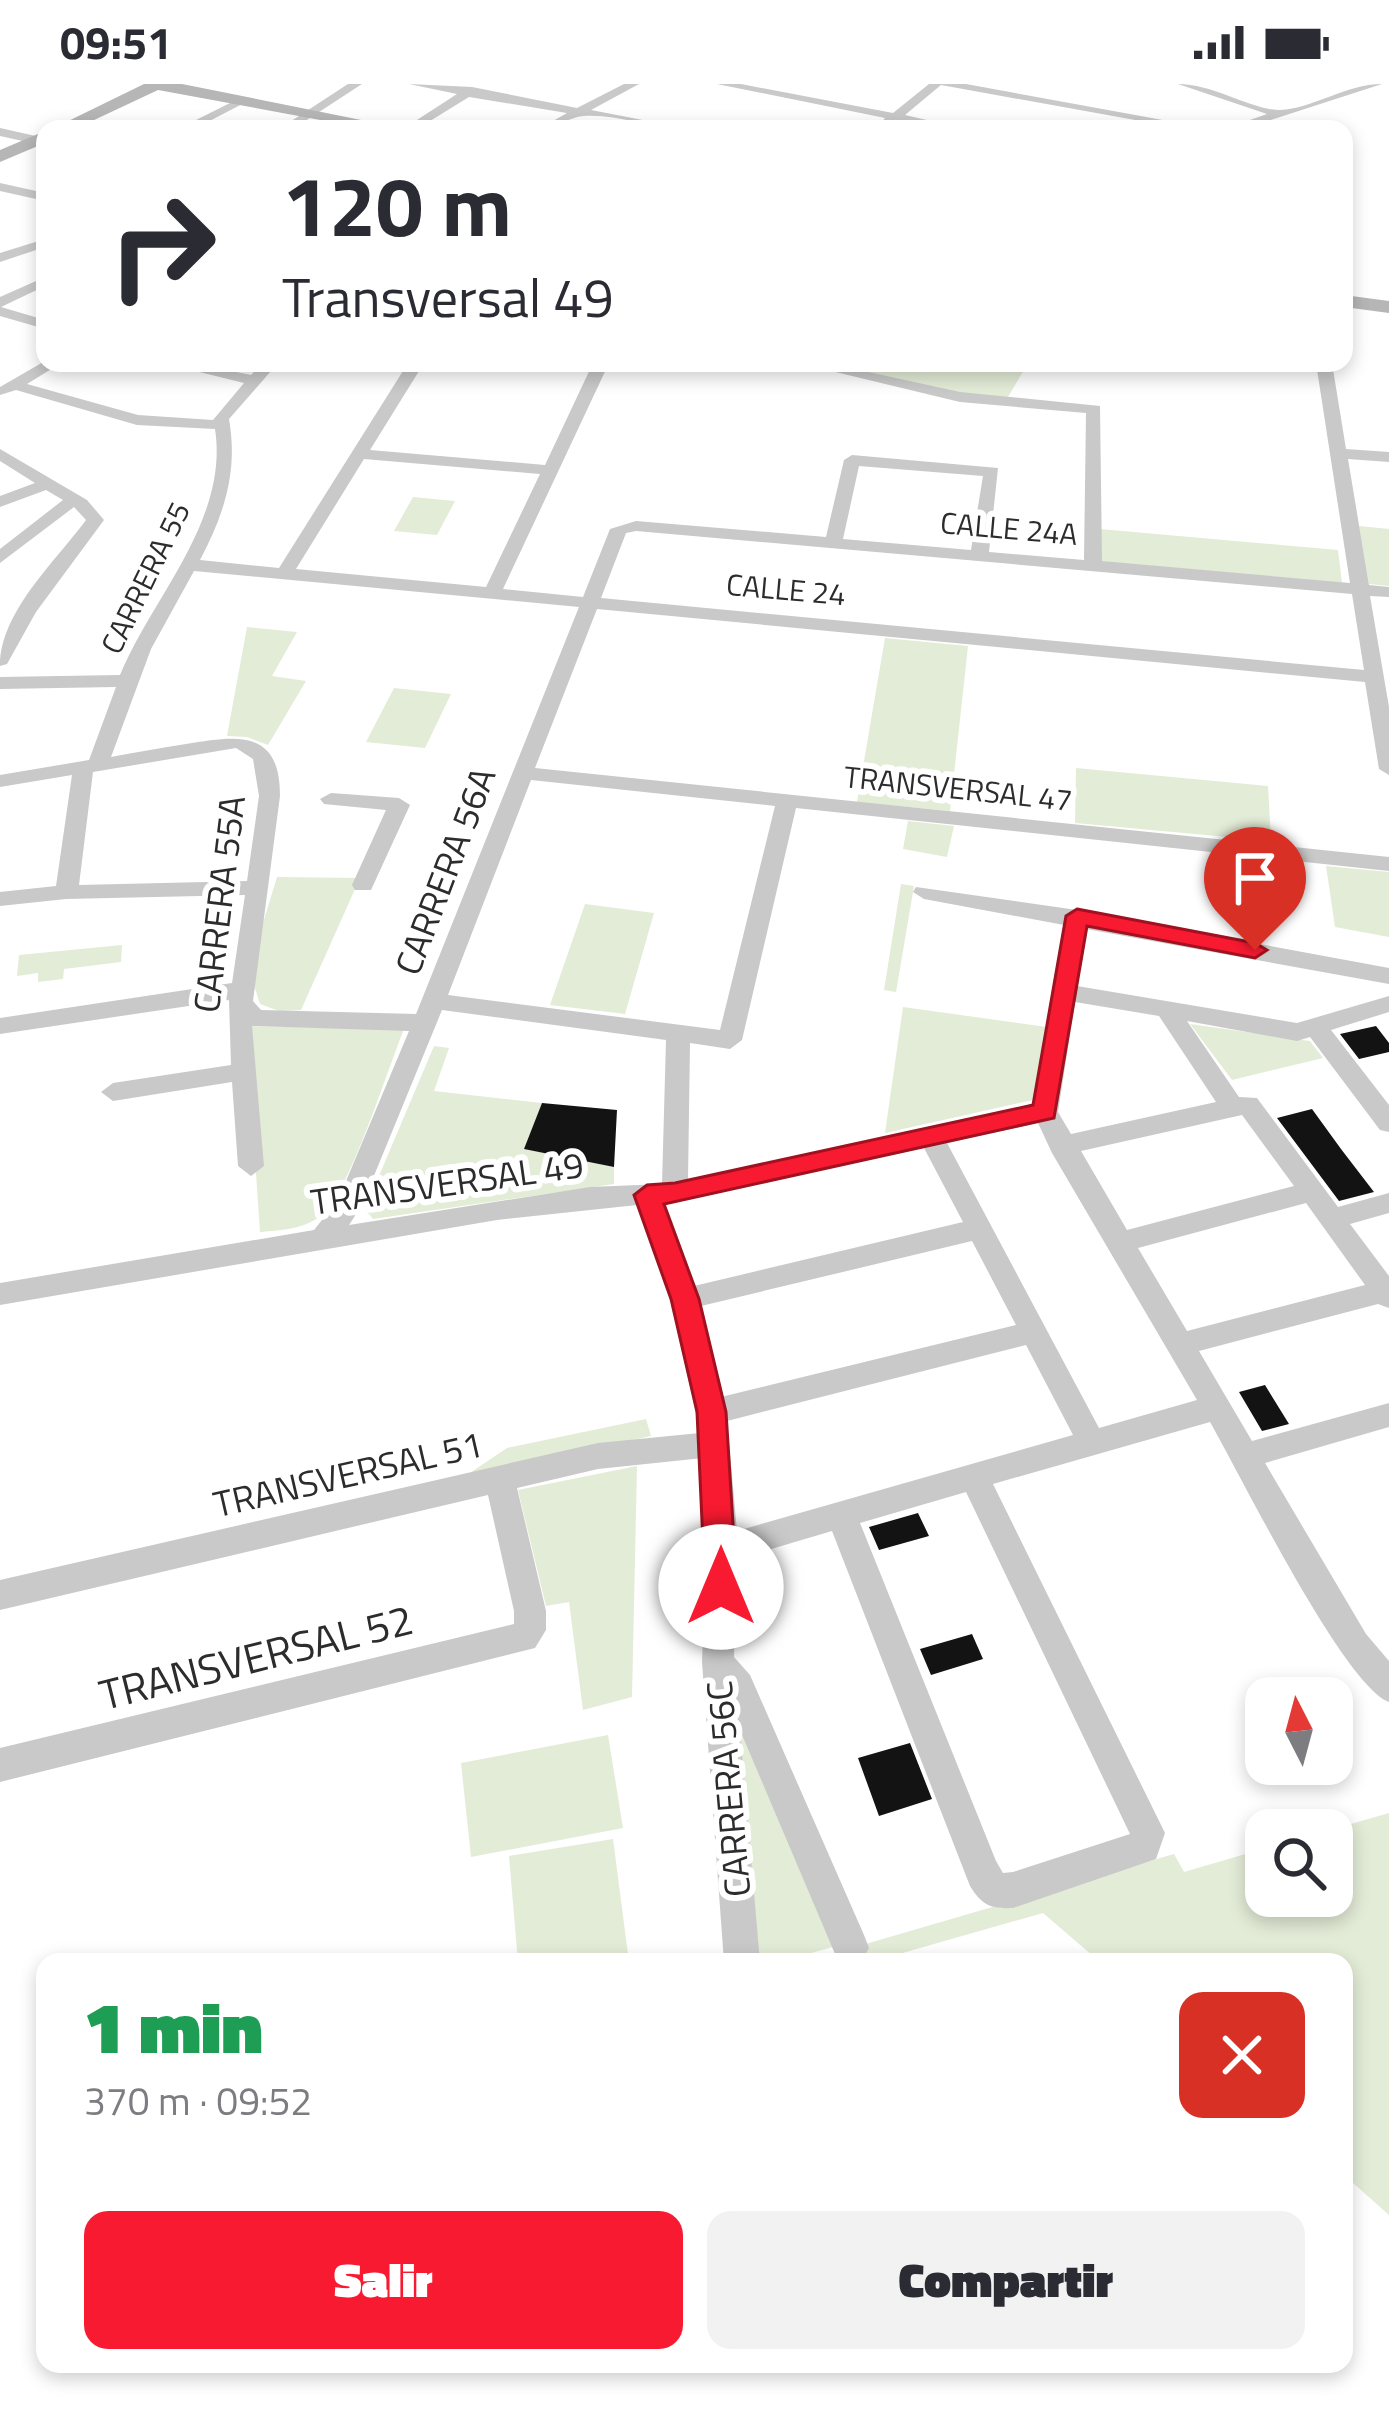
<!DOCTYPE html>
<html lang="es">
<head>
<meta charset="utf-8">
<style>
  body { margin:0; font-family:"Titillium Web",sans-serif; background:#f2f2f3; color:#2b2b33; height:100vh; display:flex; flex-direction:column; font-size:45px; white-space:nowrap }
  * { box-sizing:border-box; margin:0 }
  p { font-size:39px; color:#7c7c81 }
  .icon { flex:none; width:66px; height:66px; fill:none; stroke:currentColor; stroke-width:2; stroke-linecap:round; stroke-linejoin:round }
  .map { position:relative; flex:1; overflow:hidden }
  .panel { position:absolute; left:36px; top:1869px; width:1317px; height:420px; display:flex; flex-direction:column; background:#fff; border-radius:24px; box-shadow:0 6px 18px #0003 }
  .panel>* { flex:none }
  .banner { position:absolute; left:36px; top:36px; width:1317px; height:252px; border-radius:24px; box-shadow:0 6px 18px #0003; background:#fff; color:#2b2b33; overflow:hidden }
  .needle { width:78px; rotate:354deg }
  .controls { position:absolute; left:1245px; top:1593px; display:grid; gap:24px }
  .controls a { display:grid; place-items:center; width:108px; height:108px; border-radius:24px; background:#fff; box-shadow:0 6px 18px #0003; font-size:60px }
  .pin { position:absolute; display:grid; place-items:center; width:102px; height:102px; color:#fff; margin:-123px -51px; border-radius:50% 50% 50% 0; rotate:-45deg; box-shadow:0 0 12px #0007 }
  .pin .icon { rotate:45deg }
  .me { position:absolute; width:132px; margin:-66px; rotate:0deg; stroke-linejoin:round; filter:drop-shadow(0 0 9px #0008) }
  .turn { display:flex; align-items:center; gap:42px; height:252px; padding:0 48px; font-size:54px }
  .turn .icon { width:156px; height:156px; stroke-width:2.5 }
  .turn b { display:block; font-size:84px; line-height:102px }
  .round { display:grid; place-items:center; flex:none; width:126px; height:126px; border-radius:24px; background:#f2f2f3 }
  .head { display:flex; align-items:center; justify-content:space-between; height:204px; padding:0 48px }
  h1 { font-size:72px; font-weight:800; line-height:90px; color:#1e9e55 }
  .button { display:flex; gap:24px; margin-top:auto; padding:24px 48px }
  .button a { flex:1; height:138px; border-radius:24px; background:#f71a31; color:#fff; font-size:48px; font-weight:800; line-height:138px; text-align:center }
  .button a+a { background:#f2f2f3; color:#2b2b33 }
  .status { display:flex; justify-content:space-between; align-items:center; height:84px; padding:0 60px; background:#fff; direction:ltr }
  .status svg { height:33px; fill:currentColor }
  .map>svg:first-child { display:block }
  .green { fill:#e3ecd7 }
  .building { fill:#131313 }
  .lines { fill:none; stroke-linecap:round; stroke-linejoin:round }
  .street { fill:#c9c9c9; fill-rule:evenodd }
  .secondary { fill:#b6b6b6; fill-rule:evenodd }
  .route { fill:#f71a31; stroke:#a11120; stroke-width:3 }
  .labels { text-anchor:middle; stroke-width:12; stroke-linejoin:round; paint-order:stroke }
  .far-street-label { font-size:30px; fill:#2c2c2c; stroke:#fff }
  .street-label { font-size:36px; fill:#2c2c2c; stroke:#fff }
  .near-street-label { font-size:42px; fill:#2c2c2c; stroke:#fff }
</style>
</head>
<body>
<div class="status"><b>09:51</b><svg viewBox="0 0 49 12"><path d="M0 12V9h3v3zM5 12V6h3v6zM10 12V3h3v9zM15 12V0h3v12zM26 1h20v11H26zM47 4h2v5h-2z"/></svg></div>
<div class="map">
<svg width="1389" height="2325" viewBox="0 0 1389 2325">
  <rect width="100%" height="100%" fill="#fff"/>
  <path class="green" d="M 822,279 L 1028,279 L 1008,313 L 970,311 Z
    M 413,413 L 455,417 L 437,451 L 394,447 Z
    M 1359,442 L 1389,445 L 1389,502 L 1369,500 Z
    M 1100,445 L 1338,466 L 1342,499 L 1099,477 Z
    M 247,543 L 297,548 L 272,592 L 306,597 L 268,661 L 247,653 L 227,652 Z
    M 885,554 L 968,562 L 950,727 L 857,718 Z
    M 394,604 L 451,610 L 425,664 L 366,658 Z
    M 1076,684 L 1268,702 L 1271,757 L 1075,739 Z
    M 908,737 L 954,742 L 947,773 L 903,765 Z
    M 1326,782 L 1389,788 L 1389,853 L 1335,843 Z
    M 277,793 L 360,794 L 301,926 L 279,927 L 260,920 L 249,885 Z
    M 901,800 L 914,802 L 896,908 L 884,906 Z
    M 585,820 L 654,829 L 625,930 L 550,921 Z
    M 122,861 L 121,878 L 64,885 L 63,895 L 38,898 L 38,889 L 17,892 L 19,871 Z
    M 903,923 L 1047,943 L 1033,1016 L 885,1049 Z
    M 1190,940 L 1310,957 L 1323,974 L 1232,996 Z
    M 246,942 L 404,945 C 388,984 350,1106 323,1130 C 306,1145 282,1146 260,1148 Z
    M 434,962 L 449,964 L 434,1007 L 542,1019 L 525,1065 L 614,1083 L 614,1100 L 373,1135 L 365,1125 Z
    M 646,1335 L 651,1352 L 464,1393 L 507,1364 Z
    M 637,1382 L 632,1613 L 583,1626 L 569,1518 L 546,1522 L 518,1406 Z
    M 728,1606 L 844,1860 L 778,1878 L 748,1878 Z
    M 608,1651 L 623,1744 L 471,1773 L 461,1679 Z
    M 1389,1729 L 1389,2131 L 1344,2091 L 1344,1878 L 1100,1878 L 1043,1829 L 871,1878 L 804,1878 L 1174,1770 L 1184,1788 L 1266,1764 L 1266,1812 L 1332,1812 L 1330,1746 Z
    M 613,1755 L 629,1878 L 518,1878 L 509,1772 Z"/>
  <path class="building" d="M 1376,942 L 1389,959 L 1389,968 L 1359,975 L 1340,950 Z
    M 542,1019 L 617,1026 L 614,1083 L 524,1065 Z
    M 1312,1025 L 1341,1065 L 1374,1108 L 1339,1117 L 1277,1034 Z
    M 1265,1301 L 1289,1340 L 1262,1347 L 1239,1308 Z
    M 918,1429 L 929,1452 L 879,1466 L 869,1443 Z
    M 972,1550 L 983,1575 L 931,1591 L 920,1565 Z
    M 910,1659 L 932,1715 L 879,1732 L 858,1674 Z"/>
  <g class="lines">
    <path class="street" d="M 348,0 L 362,0 L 293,45 L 279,45 Z
      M 409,0 L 472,3 L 577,24 L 624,0 L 639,0 L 591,26 L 689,45 C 654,45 618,30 584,32 C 568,33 556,45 539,45 L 567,29 L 469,13 L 417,45 L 403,45 L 457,10 Z
      M 717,0 L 741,0 L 893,29 L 929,0 L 966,0 L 1212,45 L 1185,45 L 941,1 L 905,31 L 966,45 L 897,37 L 887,43 L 881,39 L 885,34 Z
      M 1178,0 C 1214,0 1251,26 1280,26 C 1312,25 1346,0 1382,0 L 1243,45 L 1224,45 L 1267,30 Z
      M 242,13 L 252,15 L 194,45 L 178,45 Z
      M 0,44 L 40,53 L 42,56 L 36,60 L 0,52 Z
      M 0,99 L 45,109 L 45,117 L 0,107 Z
      M 45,155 L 45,163 L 0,178 L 0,169 Z
      M 45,193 L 45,202 L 1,223 L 45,236 L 45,245 L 0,232 L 0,213 Z
      M 45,277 L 61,279 L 27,300 L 138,331 L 213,336 L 244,299 L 163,279 L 192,279 L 251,291 L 262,279 L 278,279 L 229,335 C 238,386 225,429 200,476 L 279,484 L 408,279 L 424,279 L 370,366 L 545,381 L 593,279 L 609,279 L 503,505 L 583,513 L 610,445 L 636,437 L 826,453 L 844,376 L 852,371 L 998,384 L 989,468 L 1084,476 L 1086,329 L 960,318 L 798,279 L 827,279 L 960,308 L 1100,322 L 1102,477 L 1350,499 L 1316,279 L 1332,279 L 1346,365 L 1389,368 L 1389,378 L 1348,375 L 1369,501 L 1389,503 L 1389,513 L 1370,512 L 1389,623 L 1389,691 L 1379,685 L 1365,598 L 597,525 L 535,684 L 1389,773 L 1389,787 L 796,724 L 742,956 L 730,965 L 690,959 L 688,1096 L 1034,1021 L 1064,841 L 924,815 L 913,808 L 916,803 L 1077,826 L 1389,884 L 1389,900 L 1086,845 L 1077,902 L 1297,939 L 1389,912 L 1389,928 L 1331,946 L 1389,1021 L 1389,1048 L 1380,1046 L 1310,953 L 1297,957 L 1187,937 L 1239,1013 L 1257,1014 L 1338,1123 L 1389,1109 L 1389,1129 L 1350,1140 L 1389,1192 L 1389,1224 L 1378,1220 L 1199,1267 L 1252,1357 L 1389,1319 L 1389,1343 L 1265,1379 L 1366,1550 L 1389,1577 L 1389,1618 C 1343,1600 1240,1390 1210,1338 L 993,1400 L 1165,1749 L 1156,1775 L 1013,1824 C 990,1825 982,1821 970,1802 L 832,1447 L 737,1475 L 734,1573 L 750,1591 L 864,1851 L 869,1864 L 861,1878 L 838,1877 L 740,1646 L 760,1878 L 724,1878 L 702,1578 L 706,1465 L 703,1374 L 598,1385 L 517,1404 L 546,1527 L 546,1546 L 535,1564 L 0,1698 L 0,1664 L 514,1540 L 514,1527 L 488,1411 L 0,1526 L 0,1496 L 598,1359 L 700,1349 L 671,1215 L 637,1121 L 497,1136 L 0,1221 L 0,1199 L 314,1146 L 338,1116 L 409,947 L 252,942 L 264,1082 L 251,1092 L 238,1082 L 232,998 L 113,1017 L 101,1008 L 113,999 L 231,981 L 229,916 L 0,950 L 0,934 L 232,899 L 245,811 L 66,815 L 0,822 L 0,808 L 56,802 L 72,691 L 0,703 L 0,691 L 89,676 L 116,603 L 0,605 L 0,593 L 120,591 C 153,512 229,436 215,345 L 137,341 L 16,306 L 0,311 L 0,303 ZM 364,375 L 540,390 L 486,503 L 296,485 ZM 859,382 L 983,392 L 971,466 L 843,455 ZM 636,447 L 1352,510 L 1364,586 L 601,514 L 626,449 ZM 194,487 L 579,523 L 416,930 L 261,926 L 253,917 L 280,712 C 280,644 237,652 186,660 C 161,664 136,668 111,673 L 151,565 ZM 236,664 L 253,675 L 259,712 L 247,797 L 79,801 L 93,688 ZM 531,696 L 775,722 L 720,946 L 448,911 ZM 1075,918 L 1159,932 L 1216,1018 L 1071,1050 L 1058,1028 ZM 442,926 L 666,956 L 662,1100 L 590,1103 L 349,1141 L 362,1121 ZM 1242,1031 L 1294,1102 L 1127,1146 L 1081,1067 ZM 1038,1039 L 1052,1069 L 1197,1316 L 1099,1344 L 947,1059 ZM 924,1064 L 963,1138 L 694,1202 L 663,1120 ZM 1306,1119 L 1365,1201 L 1187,1247 L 1138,1164 ZM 972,1157 L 1016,1241 L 721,1313 L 701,1222 ZM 1026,1261 L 1073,1351 L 737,1447 L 727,1337 ZM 966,1408 L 1130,1750 L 1013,1788 L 1003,1789 L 996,1777 L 860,1439 Z
      M 0,365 L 87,416 L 104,436 L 36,528 L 7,580 L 0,582 C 0,528 55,478 86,436 L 74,423 L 0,479 L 0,465 L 63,416 L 46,406 L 0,423 L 0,412 L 35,399 L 0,377 Z
      M 331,709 L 399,714 L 410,721 L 371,806 L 355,806 L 352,801 L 386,726 L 324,720 L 320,715 Z"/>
    <path class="secondary" d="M 144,0 L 182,0 L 406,45 L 369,45 L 158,6 L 75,45 L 52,45 Z
      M 45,47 L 45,59 L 0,78 L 0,66 Z
      M 1344,211 L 1389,217 L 1389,229 L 1344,223 Z"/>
  </g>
  <path class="route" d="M 1077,825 L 1255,859 L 1267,866 L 1255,874 L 1087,842 L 1054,1034 L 664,1120 L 699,1215 L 726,1328 L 737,1503 L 732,1513 L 721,1517 L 710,1513 L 705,1503 L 697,1328 L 671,1215 L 634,1111 L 647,1101 L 675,1099 L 1033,1021 L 1066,832 Z"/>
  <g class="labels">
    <g class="far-street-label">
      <text transform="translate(1009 445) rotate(5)" y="10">CALLE 24A</text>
      <text transform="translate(146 494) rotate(-64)" y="10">CARRERA 55</text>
      <text transform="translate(786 506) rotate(5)" y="10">CALLE 24</text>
      <text transform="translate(958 705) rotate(6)" y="10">TRANSVERSAL 47</text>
    </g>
    <g class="street-label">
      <text transform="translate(445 787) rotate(-69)" y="13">CARRERA 56A</text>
      <text transform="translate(219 820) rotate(-83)" y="13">CARRERA 55A</text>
      <text transform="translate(447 1099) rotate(-8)" y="13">TRANSVERSAL 49</text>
      <text transform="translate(348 1390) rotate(-13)" y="13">TRANSVERSAL 51</text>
      <text transform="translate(728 1705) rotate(-95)" y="13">CARRERA 56C</text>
    </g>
    <g class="near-street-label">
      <text transform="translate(256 1573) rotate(-14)" y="15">TRANSVERSAL 52</text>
    </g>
  </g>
</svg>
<div class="controls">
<a><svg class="needle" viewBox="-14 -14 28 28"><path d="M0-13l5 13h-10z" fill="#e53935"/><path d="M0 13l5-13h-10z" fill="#7c7c81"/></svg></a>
<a><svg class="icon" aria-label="search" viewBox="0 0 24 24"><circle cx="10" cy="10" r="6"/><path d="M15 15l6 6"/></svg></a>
</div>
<div class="pin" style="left:1255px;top:866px;background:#d93025"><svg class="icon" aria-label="arrive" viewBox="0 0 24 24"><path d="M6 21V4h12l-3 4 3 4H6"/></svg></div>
<svg class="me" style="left:721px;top:1503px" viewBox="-20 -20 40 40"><circle r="19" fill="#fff"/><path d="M0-13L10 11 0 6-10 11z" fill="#f71a31"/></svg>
<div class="banner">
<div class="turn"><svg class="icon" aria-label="right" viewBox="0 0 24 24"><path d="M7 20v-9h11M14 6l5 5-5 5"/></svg><div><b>120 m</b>Transversal 49</div></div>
</div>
<section class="panel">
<div class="head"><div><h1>1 min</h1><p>370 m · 09:52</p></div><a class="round" style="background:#d93025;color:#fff"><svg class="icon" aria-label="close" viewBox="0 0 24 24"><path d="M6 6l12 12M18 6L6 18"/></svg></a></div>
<div class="button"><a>Salir</a><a>Compartir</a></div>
</section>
</div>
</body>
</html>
